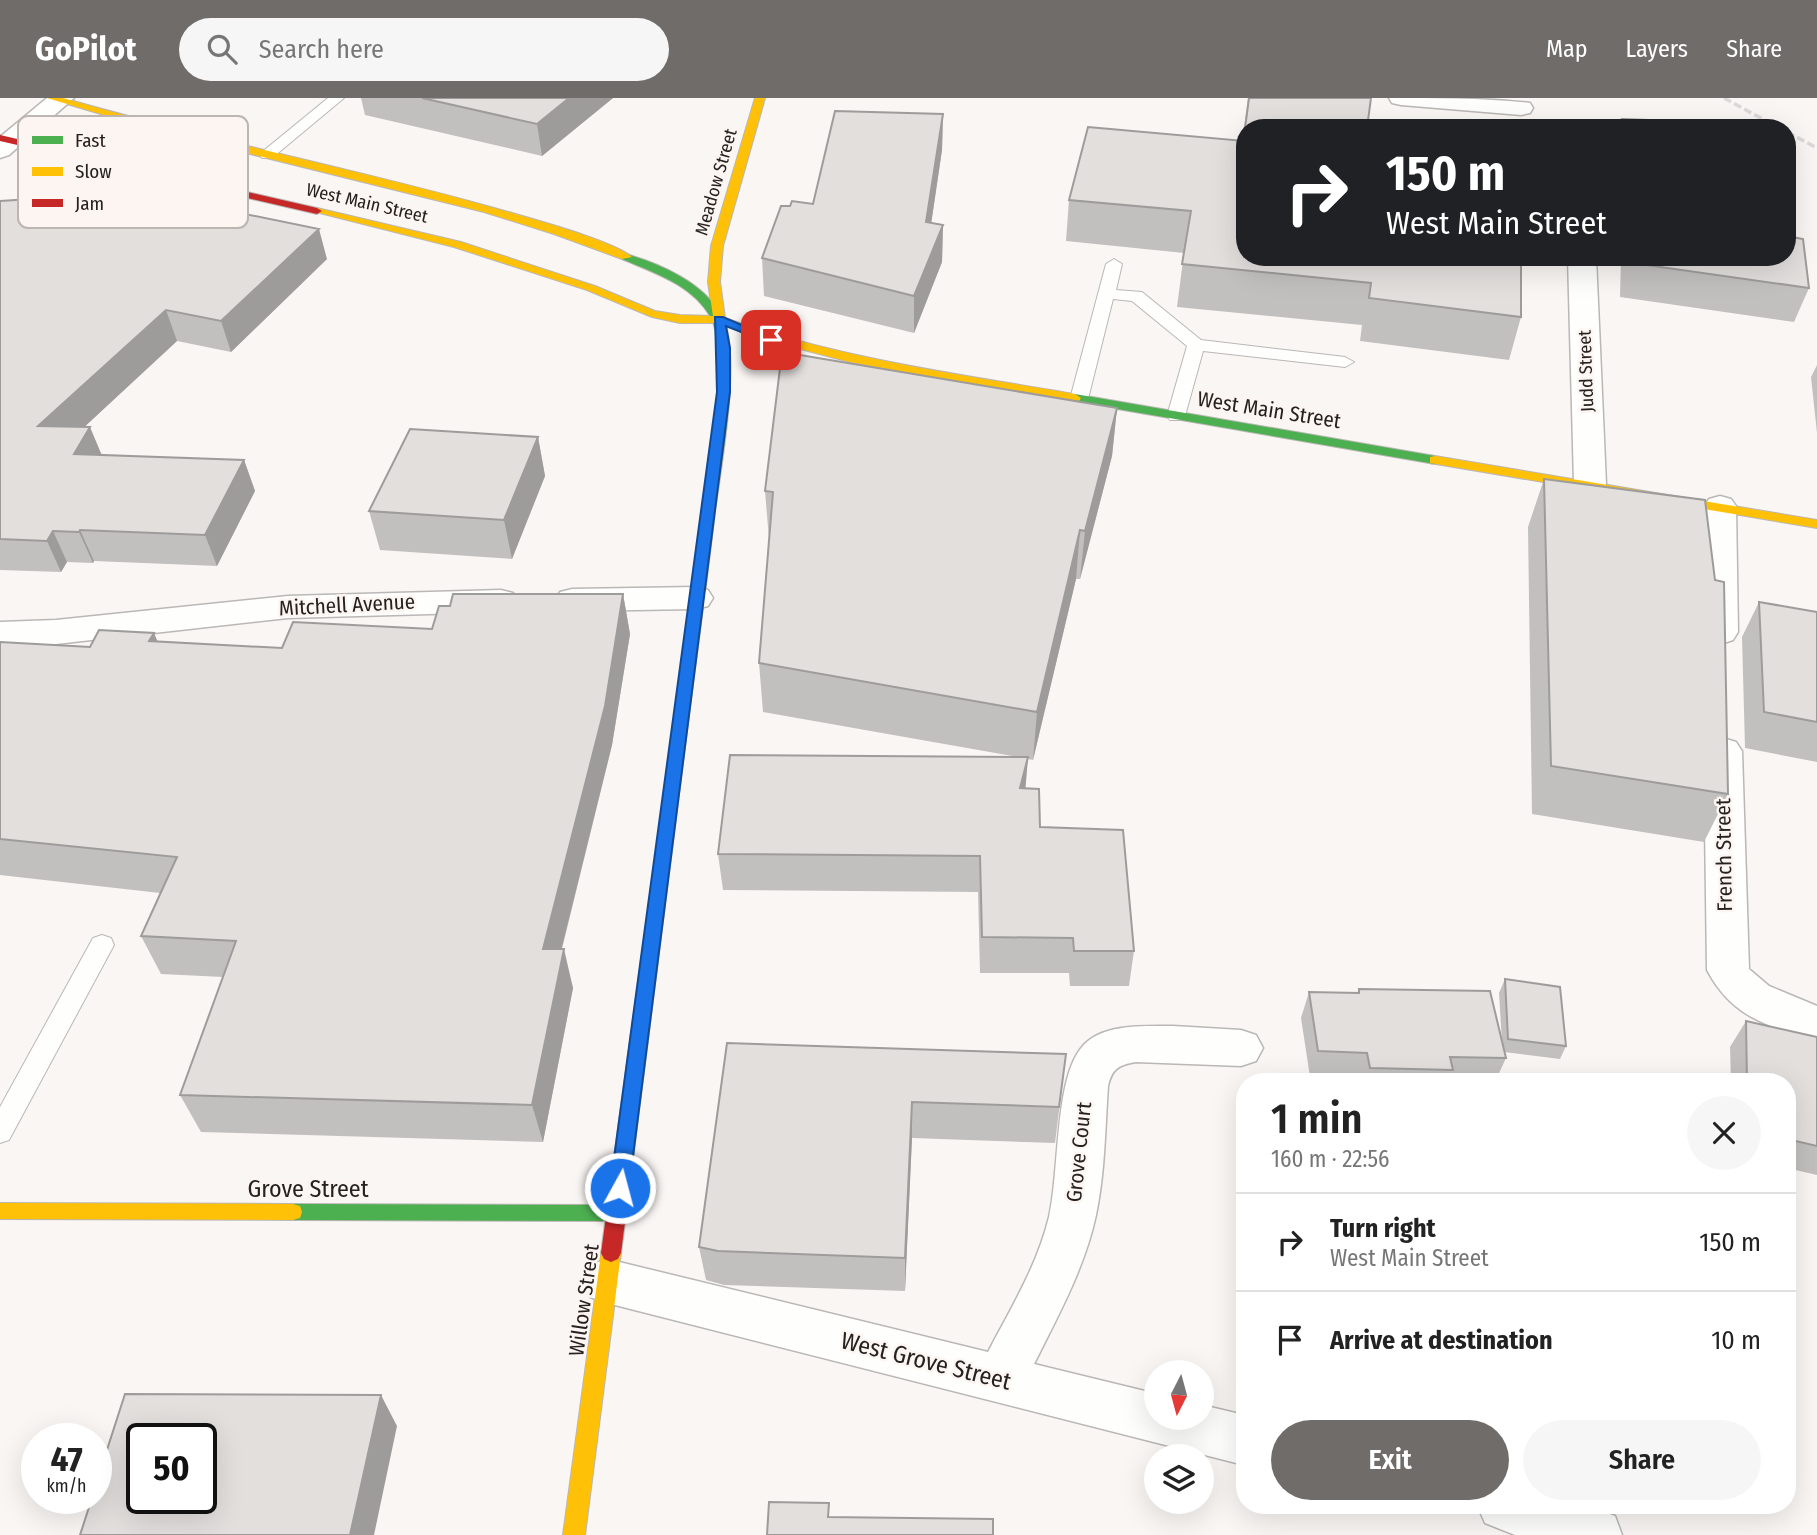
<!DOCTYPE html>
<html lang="en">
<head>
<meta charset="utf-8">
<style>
  body { margin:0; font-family:"Fira Sans Condensed",sans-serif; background:#f6f6f6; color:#222; height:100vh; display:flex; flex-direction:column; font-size:26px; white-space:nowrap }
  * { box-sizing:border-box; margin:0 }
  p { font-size:23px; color:#767676 }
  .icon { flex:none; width:38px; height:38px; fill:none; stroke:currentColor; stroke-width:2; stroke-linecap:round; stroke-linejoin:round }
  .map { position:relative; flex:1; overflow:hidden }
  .side { position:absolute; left:1236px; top:975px; width:560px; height:441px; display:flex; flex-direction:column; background:#fff; border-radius:28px; box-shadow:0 7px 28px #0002 }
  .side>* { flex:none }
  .hud { position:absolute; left:1236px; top:21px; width:560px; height:147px; border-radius:28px; box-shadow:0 7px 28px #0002; background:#202124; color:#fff; overflow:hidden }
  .needle { width:46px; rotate:186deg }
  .controls { position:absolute; left:1144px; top:1262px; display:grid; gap:14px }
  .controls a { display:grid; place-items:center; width:70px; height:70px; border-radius:50%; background:#fff; box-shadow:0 7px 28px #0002; font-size:35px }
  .speed { position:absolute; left:21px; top:1325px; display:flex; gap:14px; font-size:35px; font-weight:700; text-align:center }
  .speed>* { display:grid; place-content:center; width:91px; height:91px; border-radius:50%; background:#fff; box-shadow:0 7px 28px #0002; line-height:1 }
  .speed small { font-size:18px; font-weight:400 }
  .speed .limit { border:4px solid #111; border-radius:10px; background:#fff; color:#111 }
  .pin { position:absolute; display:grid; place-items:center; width:60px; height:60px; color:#fff; margin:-30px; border-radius:14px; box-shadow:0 4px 10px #0006 }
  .me { position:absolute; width:77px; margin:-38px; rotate:7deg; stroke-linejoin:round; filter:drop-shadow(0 0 5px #0008) }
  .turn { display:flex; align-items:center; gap:24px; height:147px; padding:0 35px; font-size:32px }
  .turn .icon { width:91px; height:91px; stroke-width:2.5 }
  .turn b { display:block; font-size:49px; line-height:60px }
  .round { display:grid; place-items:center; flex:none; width:74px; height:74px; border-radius:37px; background:#f6f6f6 }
  .summary { display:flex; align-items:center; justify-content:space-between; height:119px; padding:0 35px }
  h1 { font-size:42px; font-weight:600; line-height:52px }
  .button { display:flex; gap:14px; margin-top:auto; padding:14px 35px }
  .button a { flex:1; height:80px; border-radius:42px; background:#6f6c6a; color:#fff; font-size:28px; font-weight:600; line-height:80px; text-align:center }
  .button a+a { background:#f6f6f6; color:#222 }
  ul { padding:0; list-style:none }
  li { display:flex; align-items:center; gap:21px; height:98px; padding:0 35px; border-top:2px solid #e0e0e0 }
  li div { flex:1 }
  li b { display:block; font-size:26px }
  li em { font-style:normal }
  header { display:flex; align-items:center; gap:42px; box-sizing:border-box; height:98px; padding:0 35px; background:#6f6c6a; color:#fff }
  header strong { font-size:33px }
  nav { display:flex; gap:38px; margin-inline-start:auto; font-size:24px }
  .search { width:490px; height:63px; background:#f6f6f6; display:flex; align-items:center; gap:18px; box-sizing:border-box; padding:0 24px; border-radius:38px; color:#767676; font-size:26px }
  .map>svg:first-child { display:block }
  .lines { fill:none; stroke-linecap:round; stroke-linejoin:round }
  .lane-casing { stroke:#bab7b5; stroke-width:2 }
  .street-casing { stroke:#bab7b5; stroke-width:3 }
  .fast-casing { stroke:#bab7b5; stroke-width:2 }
  .slow-casing { stroke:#bab7b5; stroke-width:2 }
  .jam-casing { stroke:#bab7b5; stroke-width:2 }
  .lane { fill:#fefefd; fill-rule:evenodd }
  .street { fill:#fefefd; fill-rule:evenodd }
  .fast { fill:#4caf50; fill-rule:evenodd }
  .slow { fill:#ffc107; fill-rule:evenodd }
  .jam { fill:#c62828; fill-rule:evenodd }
  .rail { stroke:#dbd9d9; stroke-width:3.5; stroke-dasharray:8 3.5; stroke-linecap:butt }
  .wall { fill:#c2c0be }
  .shaded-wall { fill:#9e9c9b }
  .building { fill:#e2dfdd; stroke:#9e9c9b; stroke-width:2; fill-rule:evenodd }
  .route { fill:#1a73e8; stroke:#114b97; stroke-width:2 }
  .labels { text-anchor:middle; stroke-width:5; stroke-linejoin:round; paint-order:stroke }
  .far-street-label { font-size:18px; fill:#24211f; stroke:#fdf5f1 }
  .street-label { font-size:21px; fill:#24211f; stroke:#fdf5f1 }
  .near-street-label { font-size:24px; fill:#24211f; stroke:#fdf5f1 }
  .key { fill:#fdf5f1; stroke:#bcb5b2; stroke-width:2 }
  .key-label { font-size:19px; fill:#24211f }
</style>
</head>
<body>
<header>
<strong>GoPilot</strong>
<div class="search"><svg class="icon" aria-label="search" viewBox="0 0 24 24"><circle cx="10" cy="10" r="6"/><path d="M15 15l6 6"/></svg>Search here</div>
<nav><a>Map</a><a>Layers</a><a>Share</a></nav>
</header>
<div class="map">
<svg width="1817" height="1437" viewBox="0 0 1817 1437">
  <rect width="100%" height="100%" fill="#faf6f4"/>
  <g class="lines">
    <defs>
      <path id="lane" d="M 328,0 L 344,0 L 272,60 L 262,60 L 260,57 L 262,54 Z
        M 1114,161 L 1122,166 L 1116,192 L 1142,194 L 1201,242 L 1345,259 L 1354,264 L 1345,269 L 1203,253 L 1185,318 L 1182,322 L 1170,322 L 1167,318 L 1187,248 L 1132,203 L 1113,201 L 1088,301 L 1085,305 L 1073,305 L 1070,301 L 1106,166 Z
        M 102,837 L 111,840 L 114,847 L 9,1042 L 0,1045 L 0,1009 L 93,840 Z"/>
      <path id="street" d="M 47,0 L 74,0 L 9,57 L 0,60 L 0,39 Z
        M 1389,0 C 1434,0 1485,0 1530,5 L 1533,10 L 1530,15 L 1521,17 L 1401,7 L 1392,5 Z
        M 1568,159 L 1596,159 L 1606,386 L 1601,393 L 1590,396 L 1579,393 L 1574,386 Z
        M 1720,398 L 1731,401 L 1736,408 L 1738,534 L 1733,542 L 1721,546 L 1709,542 L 1704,534 L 1704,408 L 1709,401 Z
        M 696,489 L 708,492 L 713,500 L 708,508 L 696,511 L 572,513 L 560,510 L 555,502 L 560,494 L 572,491 Z
        M 501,492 L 513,495 L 518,503 L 513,511 L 501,514 L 288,520 L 56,546 L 0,548 L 0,524 L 56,522 L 288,498 Z
        M 1723,640 L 1736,644 L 1742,653 L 1749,871 L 1769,888 L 1817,908 L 1817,944 C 1768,927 1733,921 1707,872 L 1704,653 L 1710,644 Z
        M 1173,928 L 1241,932 L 1256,937 L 1263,950 L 1256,963 L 1241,968 L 1136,964 C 1118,967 1112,971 1108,988 C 1105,1031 1105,1074 1096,1117 C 1085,1169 1058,1218 1034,1266 L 1157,1296 L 1157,1320 L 1202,1320 L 1202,1307 L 1244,1317 L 1244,1367 L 607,1205 L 590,1199 L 583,1183 L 590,1167 L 607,1161 L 988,1254 C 1011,1210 1037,1168 1049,1119 C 1060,1073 1054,982 1082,949 C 1101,925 1146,928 1173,928 Z
        M 1477,1407 L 1585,1407 L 1615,1418 L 1622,1437 L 1515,1437 L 1485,1425 Z"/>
      <path id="fast" d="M 626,156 C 661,166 704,185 722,218 C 742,255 721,369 715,413 C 708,473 700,533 692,593 L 685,598 L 678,593 C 685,537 693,480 700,424 C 706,381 731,253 710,218 C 691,186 654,175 622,161 L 622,157 Z
        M 1075,296 L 1435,358 L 1441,362 L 1435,366 L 1071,303 L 1069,300 Z
        M 293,1106 L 617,1107 L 624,1109 L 626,1115 L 624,1121 L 617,1123 L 293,1122 L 286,1120 L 284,1114 L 286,1108 Z"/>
      <path id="slow" d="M 47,0 L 63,0 C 211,43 363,72 512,115 C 539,123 613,143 632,159 L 622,161 L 554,136 L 484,114 L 158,33 Z
        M 755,0 L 765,0 L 723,148 L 720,184 L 725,220 C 838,260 956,276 1075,296 L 1081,300 L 1079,303 L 940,281 L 850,264 L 758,240 L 718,225 L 680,225 L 652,219 L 587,192 L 454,149 L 312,113 L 317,110 L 461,144 L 595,188 L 655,213 L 680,217 L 713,218 L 708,184 L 711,148 Z
        M 1435,358 L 1817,422 L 1817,430 L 1430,365 L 1430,359 Z
        M 0,1105 L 293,1106 L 300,1108 L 302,1114 L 300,1120 L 293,1122 L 0,1121 Z
        M 611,1146 L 618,1149 L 621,1155 L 585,1437 L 563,1437 L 601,1155 L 604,1149 Z"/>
      <path id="jam" d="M 0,37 L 317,110 L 322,113 L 317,116 L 0,43 Z
        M 685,588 L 692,593 L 621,1155 L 618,1161 L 611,1164 L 604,1161 L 601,1155 L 678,593 Z"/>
    </defs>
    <use href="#lane" class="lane-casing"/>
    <use href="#street" class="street-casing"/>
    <use href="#fast" class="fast-casing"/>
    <use href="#slow" class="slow-casing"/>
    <use href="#jam" class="jam-casing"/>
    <use href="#lane" class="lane"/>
    <use href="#street" class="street"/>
    <use href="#fast" class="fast"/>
    <use href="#slow" class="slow"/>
    <use href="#jam" class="jam"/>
    <path class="rail" d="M 1724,0 L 1779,30
      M 1787,34 L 1817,50"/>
  </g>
  <path class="wall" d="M 361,0 L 613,0 L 542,58 L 365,17 Z
    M 1248,0 L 1371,0 L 1367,30 L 1244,30 Z
    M 943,16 L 942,52 L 931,125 L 943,127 L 942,164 L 914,235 L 764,198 L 762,160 L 790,108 L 813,106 Z
    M 1622,21 L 1705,30 L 1619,30 Z
    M 1244,31 L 1244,159 L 1521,159 L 1521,219 L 1509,262 L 1360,243 L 1362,227 L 1177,209 L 1184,155 L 1066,143 L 1069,102 L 1243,43 Z
    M 0,103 L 327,161 L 231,254 L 177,243 L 84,329 L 102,357 L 244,362 L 255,393 L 217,468 L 94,463 L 93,465 L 67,464 L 61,474 L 0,472 Z
    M 1621,159 L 1787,159 L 1809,190 L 1794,224 L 1620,199 Z
    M 1817,267 L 1817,335 L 1811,279 Z
    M 1117,310 L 1112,358 L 1080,481 L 1076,481 L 1033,662 L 1028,661 L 1025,690 L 1040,729 L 1134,853 L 1129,888 L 1070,888 L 1069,875 L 980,875 L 978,794 L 723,792 L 718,756 L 1018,659 L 763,614 L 759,565 L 769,441 L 765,393 Z
    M 538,339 L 545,378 L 512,461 L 380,452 L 369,413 Z
    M 1544,381 L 1715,482 L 1728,696 L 1704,744 L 1532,716 L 1528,429 Z
    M 623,496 L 630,536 L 612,647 L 562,851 L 573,890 L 543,1044 L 201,1034 L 180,997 L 223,879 L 161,876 L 141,838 L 160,795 L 0,777 L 0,544 L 90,549 L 157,543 L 282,550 L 432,531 L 450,508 Z
    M 1759,504 L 1817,514 L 1817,664 L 1745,650 L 1742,539 Z
    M 1505,881 L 1566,948 L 1560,961 L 1504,954 L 1506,960 L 1495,984 L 1359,984 L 1359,981 L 1310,979 L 1301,920 L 1309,894 L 1357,895 L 1359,891 L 1502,945 L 1499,895 Z
    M 1746,923 L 1817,939 L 1817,1077 L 1787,1070 L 1787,984 L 1731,984 L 1730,949 Z
    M 727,945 L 1066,956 L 1055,1045 L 912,1040 L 905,1193 L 724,1187 L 706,1182 L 699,1149 Z"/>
  <path class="shaded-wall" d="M 569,0 L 613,0 L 542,58 L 537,26 Z
    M 943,16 L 942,52 L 926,161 L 926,124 Z
    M 943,127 L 942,164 L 914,235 L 914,198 Z
    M 319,131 L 327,161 L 231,254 L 221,223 Z
    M 166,212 L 177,243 L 52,359 L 38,328 Z
    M 1117,310 L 1112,358 L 1080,481 L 1085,433 Z
    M 90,329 L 103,360 L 74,356 Z
    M 538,339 L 545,378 L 512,461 L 504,422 Z
    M 244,362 L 255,393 L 217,468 L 205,437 Z
    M 80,432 L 94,463 L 93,465 L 79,434 Z
    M 1080,432 L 1076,481 L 1033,662 L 1037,614 Z
    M 53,433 L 67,464 L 61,474 L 47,443 Z
    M 623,496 L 630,536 L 612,647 L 552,889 L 543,851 Z
    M 154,535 L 171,575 L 149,543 Z
    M 1028,659 L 1025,696 L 1020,690 Z
    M 564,851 L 573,890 L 543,1044 L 532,1007 Z
    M 912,1004 L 912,1040 L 905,1193 L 905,1160 Z
    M 381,1297 L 397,1328 L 374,1437 L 350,1437 Z"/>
  <path class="building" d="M 422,0 L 569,0 L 537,26 Z
    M 1249,0 L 1371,0 L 1367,30 L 1245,30 Z
    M 835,13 L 943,16 L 926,124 L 943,127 L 914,198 L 762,160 L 781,108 L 790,108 L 792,103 L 813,106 Z
    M 1622,21 L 1702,24 L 1705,30 L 1625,30 Z
    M 1088,29 L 1244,43 L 1244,40 L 1244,159 L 1521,159 L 1521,219 L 1369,200 L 1371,185 L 1182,166 L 1191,113 L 1069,102 Z
    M 65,89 L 164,113 L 176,102 L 319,131 L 221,223 L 166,212 L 38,328 L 90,329 L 74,356 L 244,362 L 205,437 L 80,432 L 79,434 L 53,433 L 47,443 L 0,441 L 0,103 L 31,101 L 42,94 L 54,96 Z
    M 1787,138 L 1803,141 L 1809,190 L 1632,165 L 1632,159 L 1787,159 Z
    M 782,254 L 1117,310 L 1085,433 L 1080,432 L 1037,614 L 759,565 L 773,394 L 765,393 Z
    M 410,331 L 538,339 L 504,422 L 369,413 Z
    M 1544,381 L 1705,402 L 1715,482 L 1724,484 L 1728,696 L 1551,668 Z
    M 453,496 L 623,496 L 605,608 L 543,851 L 564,851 L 532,1007 L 180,997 L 236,843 L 141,838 L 177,759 L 0,741 L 0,544 L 90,549 L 99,532 L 154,535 L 149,543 L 282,550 L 293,524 L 432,531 L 439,508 L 450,508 Z
    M 1759,504 L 1817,514 L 1817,624 L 1764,614 Z
    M 730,657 L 1028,659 L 1020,690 L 1039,691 L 1040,729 L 1123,732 L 1134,853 L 1074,853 L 1073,840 L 982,839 L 980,758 L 718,756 Z
    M 1505,881 L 1560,889 L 1566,948 L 1508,941 Z
    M 1359,891 L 1490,893 L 1506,960 L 1450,959 L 1453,972 L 1370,970 L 1367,955 L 1318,953 L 1309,894 L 1359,895 Z
    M 1746,923 L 1817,939 L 1817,1048 L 1787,1041 L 1787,984 L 1747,984 Z
    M 727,945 L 1066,956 L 1059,1009 L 912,1004 L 905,1160 L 718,1153 L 699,1149 Z
    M 125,1296 L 381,1297 L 350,1437 L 80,1437 L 92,1400 L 96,1400 L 96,1386 ZM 142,1340 L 201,1340 L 201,1400 L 142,1400 Z
    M 769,1404 L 829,1405 L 828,1419 L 993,1421 L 993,1437 L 767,1437 Z"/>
  <path class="route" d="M 715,219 L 723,219 L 777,242 L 767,244 L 726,228 L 730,250 L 730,294 L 629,1090 L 627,1096 L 620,1099 L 613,1096 L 610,1090 L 717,294 Z"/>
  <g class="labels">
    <g class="far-street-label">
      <text transform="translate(716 84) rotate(-74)" y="6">Meadow Street</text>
      <text transform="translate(367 105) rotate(13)" y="6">West Main Street</text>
      <text transform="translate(1586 273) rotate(-92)" y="6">Judd Street</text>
    </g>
    <g class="street-label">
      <text transform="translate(1269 312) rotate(9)" y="7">West Main Street</text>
      <text transform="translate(347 507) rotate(-3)" y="7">Mitchell Avenue</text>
      <text transform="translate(1724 757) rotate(-91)" y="7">French Street</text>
      <text transform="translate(1079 1054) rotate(-84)" y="7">Grove Court</text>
      <text transform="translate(584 1202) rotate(-82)" y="7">Willow Street</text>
    </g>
    <g class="near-street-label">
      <text x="308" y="1099">Grove Street</text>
      <text transform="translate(926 1263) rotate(14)" y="8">West Grove Street</text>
    </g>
  </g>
  <rect x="18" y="18" width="230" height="112" rx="10" class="key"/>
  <rect x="32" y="38" width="31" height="8" fill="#4caf50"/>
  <rect x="32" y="69" width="31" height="9" fill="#ffc107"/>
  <rect x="32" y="101" width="31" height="8" fill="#c62828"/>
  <g class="key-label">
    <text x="75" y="49">Fast</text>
    <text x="75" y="80">Slow</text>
    <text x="75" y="112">Jam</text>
  </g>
</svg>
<div class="controls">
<a><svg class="needle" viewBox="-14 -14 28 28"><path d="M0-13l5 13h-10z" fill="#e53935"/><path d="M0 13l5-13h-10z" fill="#767676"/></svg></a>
<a><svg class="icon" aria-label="layers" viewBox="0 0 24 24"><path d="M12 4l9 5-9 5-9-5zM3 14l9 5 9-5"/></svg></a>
</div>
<div class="speed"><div>47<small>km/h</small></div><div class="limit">50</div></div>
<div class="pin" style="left:771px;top:242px;background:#d93025"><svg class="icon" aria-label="arrive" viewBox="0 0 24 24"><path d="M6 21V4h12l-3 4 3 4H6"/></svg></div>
<svg class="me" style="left:620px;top:1090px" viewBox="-20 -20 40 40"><circle r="17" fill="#1a73e8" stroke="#fff" stroke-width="3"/><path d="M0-11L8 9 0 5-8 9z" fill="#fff"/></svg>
<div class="hud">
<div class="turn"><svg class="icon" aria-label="right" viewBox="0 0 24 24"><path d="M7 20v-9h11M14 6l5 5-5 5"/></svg><div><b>150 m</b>West Main Street</div></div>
</div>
<section class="side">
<div class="summary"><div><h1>1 min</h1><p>160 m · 22:56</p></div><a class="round"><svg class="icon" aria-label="close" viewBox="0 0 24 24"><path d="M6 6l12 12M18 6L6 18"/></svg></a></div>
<ul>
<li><svg class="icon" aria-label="right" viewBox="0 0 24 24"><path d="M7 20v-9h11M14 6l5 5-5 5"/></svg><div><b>Turn right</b><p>West Main Street</p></div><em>150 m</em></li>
<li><svg class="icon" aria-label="arrive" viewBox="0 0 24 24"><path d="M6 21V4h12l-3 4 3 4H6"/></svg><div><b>Arrive at destination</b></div><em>10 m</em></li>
</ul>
<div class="button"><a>Exit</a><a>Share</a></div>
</section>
</div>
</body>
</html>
